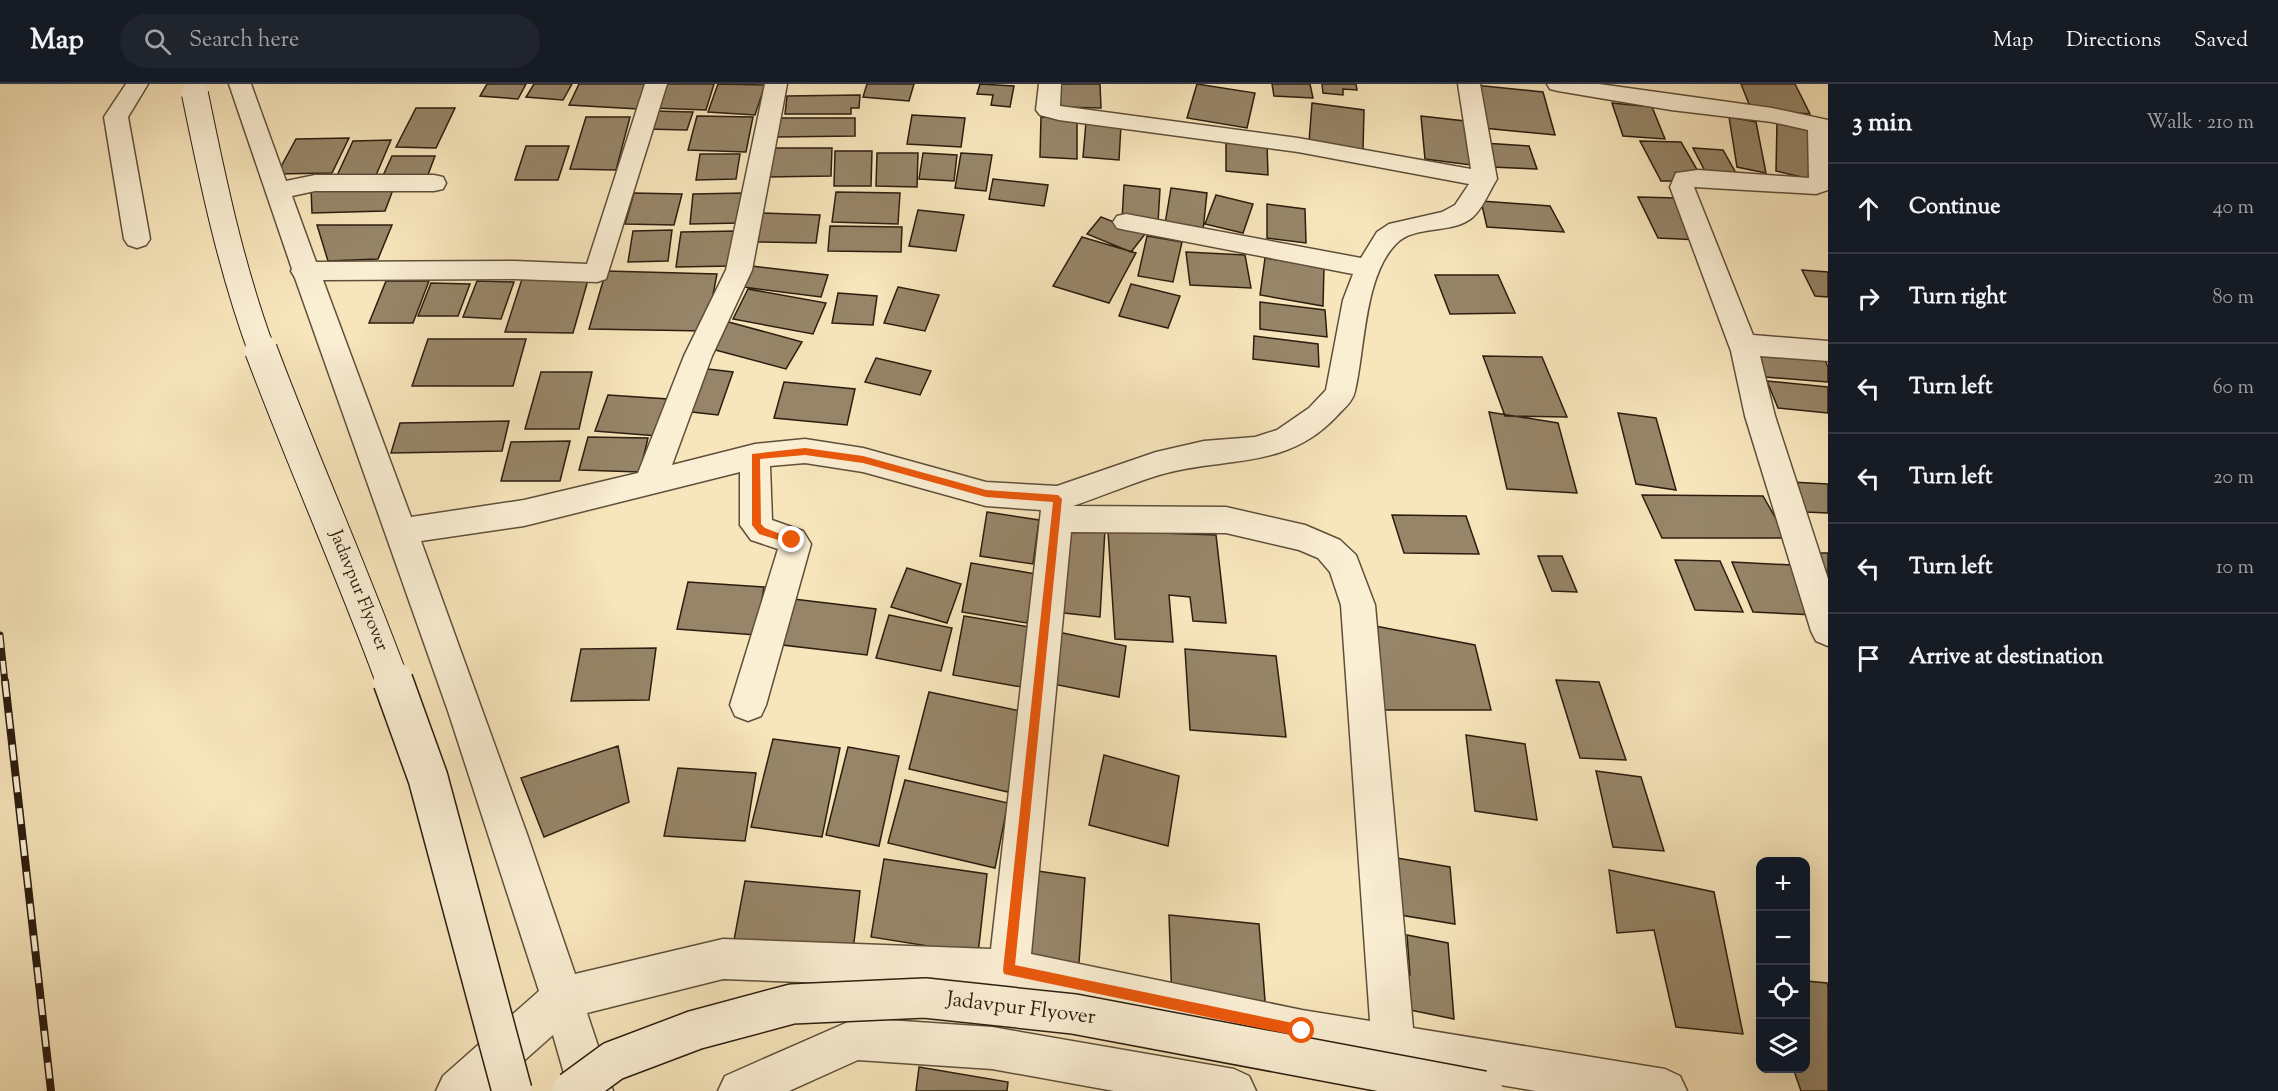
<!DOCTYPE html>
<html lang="en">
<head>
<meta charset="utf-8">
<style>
	:root { --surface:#171b24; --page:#20242c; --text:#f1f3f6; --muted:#9ea1a6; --line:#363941 }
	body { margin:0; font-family:"Sorts Mill Goudy",serif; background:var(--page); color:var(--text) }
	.controls { position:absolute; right:18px; bottom:18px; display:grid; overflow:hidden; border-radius:12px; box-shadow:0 6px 24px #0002 }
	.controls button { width:54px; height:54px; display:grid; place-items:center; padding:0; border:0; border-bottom:2px solid var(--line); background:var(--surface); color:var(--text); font:30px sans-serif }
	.stop { position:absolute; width:18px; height:18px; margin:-14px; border:4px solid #ea580c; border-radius:50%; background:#fff }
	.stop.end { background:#ea580c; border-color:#fff; box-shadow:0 2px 6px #0008 }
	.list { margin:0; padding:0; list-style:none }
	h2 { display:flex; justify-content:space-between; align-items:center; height:78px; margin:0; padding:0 24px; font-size:26px }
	h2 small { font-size:20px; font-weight:400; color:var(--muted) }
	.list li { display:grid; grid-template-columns:39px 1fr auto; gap:18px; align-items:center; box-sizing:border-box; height:90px; padding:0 24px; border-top:2px solid var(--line) }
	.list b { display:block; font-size:22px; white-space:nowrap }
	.list em { font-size:20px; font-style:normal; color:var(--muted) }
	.icon { flex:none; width:33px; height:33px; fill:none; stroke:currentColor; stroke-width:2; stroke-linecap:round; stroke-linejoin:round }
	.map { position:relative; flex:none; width:1828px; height:1007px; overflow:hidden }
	header { display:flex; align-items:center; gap:36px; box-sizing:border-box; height:84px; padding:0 30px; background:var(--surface); border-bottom:2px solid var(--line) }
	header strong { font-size:28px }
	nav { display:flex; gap:33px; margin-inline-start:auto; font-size:21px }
	.search { width:420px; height:54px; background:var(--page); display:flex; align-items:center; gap:15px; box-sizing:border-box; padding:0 21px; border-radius:33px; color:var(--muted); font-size:22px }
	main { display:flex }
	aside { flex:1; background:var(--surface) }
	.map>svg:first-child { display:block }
</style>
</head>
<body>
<header>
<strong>Map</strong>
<div class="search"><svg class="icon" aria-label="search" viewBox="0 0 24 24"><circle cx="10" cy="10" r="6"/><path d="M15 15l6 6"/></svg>Search here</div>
<nav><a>Map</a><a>Directions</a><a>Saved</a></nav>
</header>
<main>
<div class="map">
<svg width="1828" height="1007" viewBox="0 0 1828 1007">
	<rect width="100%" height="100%" fill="#f7e5bb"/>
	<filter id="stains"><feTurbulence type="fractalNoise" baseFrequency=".00333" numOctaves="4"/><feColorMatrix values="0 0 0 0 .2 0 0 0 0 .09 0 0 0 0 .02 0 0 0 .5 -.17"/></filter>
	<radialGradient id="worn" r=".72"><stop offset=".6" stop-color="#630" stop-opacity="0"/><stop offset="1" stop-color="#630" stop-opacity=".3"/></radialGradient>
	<path fill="#968568" stroke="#2c1d0f" stroke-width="1.5" d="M487 0H526L518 15 480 12Z
		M534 0H572L563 16 526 13Z
		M579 0H649L638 25 569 21Z
		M661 0H714L706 26 652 24Z
		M718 0 765 1 755 31 708 28Z
		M867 0H914L909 17 863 13Z
		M980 0 1014 2 1010 23 991 21 993 11 977 10Z
		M1059 0H1100L1101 24 1059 23Z
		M1197 0 1255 9 1247 44 1187 34Z
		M1272 0H1310L1313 14 1274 12Z
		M1322 0H1356L1357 6 1343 5V11L1323 9Z
		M1741 0H1795L1810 30 1751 25Z
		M1474 1 1543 8 1555 51 1483 44Z
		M860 11 859 24H851V30H785L787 12Z
		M1312 19 1364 26 1363 66 1309 58Z
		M1612 19 1652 23 1665 55 1623 52Z
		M416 24H455L436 64 396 63Z
		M651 27 693 28 687 46 645 45Z
		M912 31 965 34 961 63 907 60Z
		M697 32 753 33 746 68 688 66Z
		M1421 32 1465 37 1471 81 1425 75Z
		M586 33H630L616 86 570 85Z
		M1041 33 1077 34V75L1040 73Z
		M1729 33 1756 38 1766 89 1737 83Z
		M778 34H855V52L777 53Z
		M1777 37 1810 45V95L1776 87Z
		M1086 38 1121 41 1119 76 1083 73Z
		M349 54 332 89 277 90 296 55Z
		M391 56 374 96H335L353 57Z
		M1226 56 1267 60 1268 91 1226 87Z
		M1640 57 1681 58 1699 89H1675L1679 97H1661Z
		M1483 59 1529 62 1537 85 1491 83Z
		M526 62H569L558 96H515Z
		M768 64H832L831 92 766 93Z
		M1693 64 1723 66 1737 91 1706 89Z
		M835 67H872L871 102H834Z
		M877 69H918L917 103 876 102Z
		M923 69 957 71 954 97 919 95Z
		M961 69 992 71 986 107 955 104Z
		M700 70H740L736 95 696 96Z
		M392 72H435L426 96H381Z
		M993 95 1048 101 1044 122 989 115Z
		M1124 101 1160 105 1158 139 1122 135Z
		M394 103 385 127 312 129 311 104Z
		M1171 104 1207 109 1203 146 1165 140Z
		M836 108 900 109 898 140 832 138Z
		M634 109 682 110 674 141 625 140Z
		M744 109 741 139 690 140 693 110Z
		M1216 111 1253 120 1243 149 1205 140Z
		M1638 113 1677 114 1699 156 1658 154Z
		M1481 117 1550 122 1564 148 1487 143Z
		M1267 120 1305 125 1306 159 1267 154Z
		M918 126 964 131 956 167 909 162Z
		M762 129 820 131 816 159 758 158Z
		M1101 133 1145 150 1131 168 1087 150Z
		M317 141H392L378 175 328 177Z
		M830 142 902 143 901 168 828 167Z
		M672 146 668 177 628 178 633 147Z
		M736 147 732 182 676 183 681 148Z
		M1147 152 1182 158 1173 198 1138 192Z
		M1082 153 1136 169 1109 219 1053 202Z
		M1186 168 1245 171 1251 204 1190 201Z
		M1265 174 1324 183 1323 222 1260 211Z
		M752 182 828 191 821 213 743 203Z
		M1802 186 1828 188V213L1815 212Z
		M606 187 717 190 706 247 589 245Z
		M1435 191H1498L1515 229 1450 230Z
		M522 195 588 196 573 249 505 248Z
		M386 197H429L413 239H369Z
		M477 197 514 198 501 235 463 233Z
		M431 199 470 200 458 232H418Z
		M1131 200 1180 212 1168 244 1119 232Z
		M898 203 939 211 925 247 884 239Z
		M748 205 826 219 813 250 733 235Z
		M838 209 877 212 873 241 832 239Z
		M1260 218 1325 226 1327 253 1260 245Z
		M725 237 802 258 786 285 708 264Z
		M1254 252 1318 260 1319 283 1253 275Z
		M428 255H526L513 302H412Z
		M1753 266 1823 272 1828 283V298L1765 293Z
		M1483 272 1542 273 1567 333 1505 332Z
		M876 274 931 287 920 311 865 298Z
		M699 284 733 288 718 331 683 327Z
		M541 288H592L579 345H525Z
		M1767 297 1828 303V329L1778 324Z
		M784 298 855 305 847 341 774 334Z
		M608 311 668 315 658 352 595 347Z
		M1489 328 1558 339 1577 409 1507 405Z
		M1618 329 1656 334 1676 406 1636 400Z
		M509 337 502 367 391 369 400 339Z
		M588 353 648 354 640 388 579 386Z
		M570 357 560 397H501L511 358Z
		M1791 398 1828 400V429L1806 428Z
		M1642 411 1763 412 1787 454H1662Z
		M987 428 1039 436 1033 480 980 472Z
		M1392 431 1466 432 1479 470 1404 469Z
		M1062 439 1105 445 1100 533 1055 528Z
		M1108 447 1216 451 1226 539 1193 537 1190 513 1169 511 1173 558 1115 555Z
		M1817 469H1828V490Z
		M1538 472H1562L1577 508 1552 507Z
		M1675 476 1720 477 1743 528 1695 526Z
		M1732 478 1791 481 1814 531 1753 528Z
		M971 479 1036 490 1027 539 962 528Z
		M907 484 961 500 947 539 891 523Z
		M688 498 764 503 756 551 677 545Z
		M785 514 876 525 867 571 774 560Z
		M889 531 952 544 941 587 876 574Z
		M964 532 1036 544 1027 604 953 591Z
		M1375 542 1475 561 1491 626H1378Z
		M1058 548 1126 562 1119 613 1048 599Z
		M656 564 649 616 571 617 581 565Z
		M1185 565 1276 572 1286 653 1190 646Z
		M1556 596 1599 598 1626 676 1580 674Z
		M929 608 1025 628 1008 708 909 685Z
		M1466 651 1525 660 1537 736 1475 727Z
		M773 655 840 664 822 753 751 743Z
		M618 662 629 718 544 753 521 694Z
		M848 663 899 672 879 762 826 751Z
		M1104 671 1179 692 1168 762 1089 741Z
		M678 684 756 689 745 757 664 752Z
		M1596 687 1641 693 1664 767 1613 763Z
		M905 696 1008 719 995 784 888 759Z
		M1385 772 1450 783 1455 840 1388 829Z
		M884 775 987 790 978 870 871 853Z
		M1024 785 1085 794 1078 893 1013 883Z
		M1609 786 1714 808 1743 950 1676 943 1654 846 1617 849Z
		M745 797 860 807 853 867 734 856Z
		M1169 831 1259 840 1266 929 1172 920Z
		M1407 851 1448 859 1454 935 1395 923 1394 888 1410 891Z
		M1806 897 1827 899 1828 902V1007H1801L1793 984H1806Z
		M919 983 1008 998 1007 1007H916Z"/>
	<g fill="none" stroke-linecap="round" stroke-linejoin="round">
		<defs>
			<path id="street" d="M126 0H148L128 33 150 155 146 161 137 164 128 161 124 155 104 33Z
				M229 0H251L286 97 315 91H434L443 93 446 99 443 105 434 107H315L292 112 316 178 515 177 587 180 645 0H667L606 195 597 198 515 195 323 196 411 433 524 416 638 389 684 272 726 186 765 0H787L752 186 712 272 672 381 755 360 805 355 863 364 986 398 1057 402 1156 368 1204 357 1255 353 1277 346 1309 324 1326 306 1343 216 1353 190 1126 146 1117 144 1113 138 1117 132 1126 130 1361 174 1377 148 1389 140 1442 128 1455 121 1469 100 1298 68 1059 36 1040 31 1036 26 1039 0H1061L1060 22 1298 54 1471 85 1458 0H1480L1497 95C1490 106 1483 124 1473 133 1452 151 1415 140 1396 160 1364 192 1365 265 1355 307 1353 318 1343 325 1336 333 1285 387 1223 372 1159 391 1130 400 1102 412 1073 422L1226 423 1305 441 1340 456 1356 471 1375 521 1413 944 1665 985 1680 992 1687 1007H1536L1302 968 1009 906 723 895 587 929 613 1007H569L553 951 490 1007H436L443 992 539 907 448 627 295 194 291 187 292 185ZM805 379 863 388 986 422 1041 426 991 865 723 855 575 890 528 753 421 457 524 442 740 388V441L751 456 778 465 730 621 735 632 748 637 761 632 766 621 811 460 803 447 772 436 770 382ZM1071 448 1226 449 1299 466 1318 474 1330 488 1341 521 1370 937 1302 926 1031 870Z
				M1547 0H1599L1772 24 1828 36V106L1816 110 1694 103 1753 251 1828 257V277L1760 272 1775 332 1828 495V562L1816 557 1811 547 1745 332 1731 267 1670 103 1676 89 1698 86 1809 94 1808 46 1772 38 1671 26 1558 7 1550 5Z
				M857 934 992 943 1234 985 1249 992 1256 1007H1114L992 985 858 976 789 1007H718L725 992Z"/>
		</defs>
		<use href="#street" stroke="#5f4f3a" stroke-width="3"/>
		<use href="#street" fill="#faeed3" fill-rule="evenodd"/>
		<defs>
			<path id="rail-far1" d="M0 551 5 599"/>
			<path id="rail" d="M5 597 51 1007"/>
		</defs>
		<use href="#rail-far1" stroke="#2c1d0f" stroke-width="7"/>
		<use href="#rail" stroke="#2c1d0f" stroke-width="8"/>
		<use href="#rail-far1" stroke="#faeed3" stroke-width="4.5" stroke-dasharray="13" stroke-linecap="butt"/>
		<use href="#rail" stroke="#faeed3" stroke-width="5" stroke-dasharray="16" stroke-linecap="butt"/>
		<defs>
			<path id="secondary-bridge-far2" d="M195 10C213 98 231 184 262 268"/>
			<path id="secondary-bridge-far1" d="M261 266C303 378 352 487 393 599"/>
			<path id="secondary-bridge" d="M393 597 428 694 512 1007
				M572 1007 613 977 695 946 792 920 925 914 1074 930 1483 1007"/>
		</defs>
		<use href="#secondary-bridge-far2" stroke="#2c1d0f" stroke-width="28" stroke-linecap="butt"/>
		<use href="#secondary-bridge-far1" stroke="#2c1d0f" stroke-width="34" stroke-linecap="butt"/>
		<use href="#secondary-bridge" stroke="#2c1d0f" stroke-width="42" stroke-linecap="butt"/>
		<use href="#secondary-bridge-far2" stroke="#faeed3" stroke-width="26"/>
		<use href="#secondary-bridge-far1" stroke="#faeed3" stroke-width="32"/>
		<use href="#secondary-bridge" stroke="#faeed3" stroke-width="39"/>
	</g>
	<path fill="#ea580c" d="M805 364 863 372 986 406 1058 411 1062 415 1015 881 1302 941 1306 942V951L1302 953 1004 890 1003 886 1053 418 986 413 863 379 805 371 760 375 761 440 765 444 796 456 792 460 759 450 752 441V370Z"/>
	<g text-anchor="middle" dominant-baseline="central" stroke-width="4.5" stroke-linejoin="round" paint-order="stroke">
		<g font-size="18" fill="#2c1d0f" stroke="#faeed3">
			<text transform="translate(358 507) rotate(68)">Jadavpur Flyover</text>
		</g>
		<g font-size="21" fill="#2c1d0f" stroke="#faeed3">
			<text transform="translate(1021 925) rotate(7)">Jadavpur Flyover</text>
		</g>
	</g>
	<rect width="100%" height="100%" filter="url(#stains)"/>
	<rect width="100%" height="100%" fill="url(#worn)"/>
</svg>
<div class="controls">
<button>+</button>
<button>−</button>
<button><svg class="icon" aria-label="locate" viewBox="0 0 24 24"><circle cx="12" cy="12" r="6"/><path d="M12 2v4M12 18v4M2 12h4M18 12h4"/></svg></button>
<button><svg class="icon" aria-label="layers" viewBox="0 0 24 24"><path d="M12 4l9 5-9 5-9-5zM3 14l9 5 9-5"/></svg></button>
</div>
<div class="stop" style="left:1302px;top:947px"></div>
<div class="stop end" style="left:792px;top:456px"></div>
</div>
<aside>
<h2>3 min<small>Walk · 210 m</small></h2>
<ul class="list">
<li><svg class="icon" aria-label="ahead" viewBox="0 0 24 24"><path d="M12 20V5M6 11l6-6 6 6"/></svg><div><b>Continue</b></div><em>40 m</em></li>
<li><svg class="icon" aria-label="right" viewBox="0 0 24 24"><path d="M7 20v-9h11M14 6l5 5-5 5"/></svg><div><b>Turn right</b></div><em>80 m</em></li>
<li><svg class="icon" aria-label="left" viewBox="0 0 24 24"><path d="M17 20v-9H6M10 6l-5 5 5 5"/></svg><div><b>Turn left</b></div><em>60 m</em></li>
<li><svg class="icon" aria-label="left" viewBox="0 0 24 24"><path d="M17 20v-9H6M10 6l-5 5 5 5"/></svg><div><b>Turn left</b></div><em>20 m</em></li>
<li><svg class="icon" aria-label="left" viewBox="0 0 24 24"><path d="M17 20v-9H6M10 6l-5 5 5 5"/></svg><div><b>Turn left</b></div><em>10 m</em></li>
<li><svg class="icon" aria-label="arrive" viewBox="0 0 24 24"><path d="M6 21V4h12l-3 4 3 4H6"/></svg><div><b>Arrive at destination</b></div></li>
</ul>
</aside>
</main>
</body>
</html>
